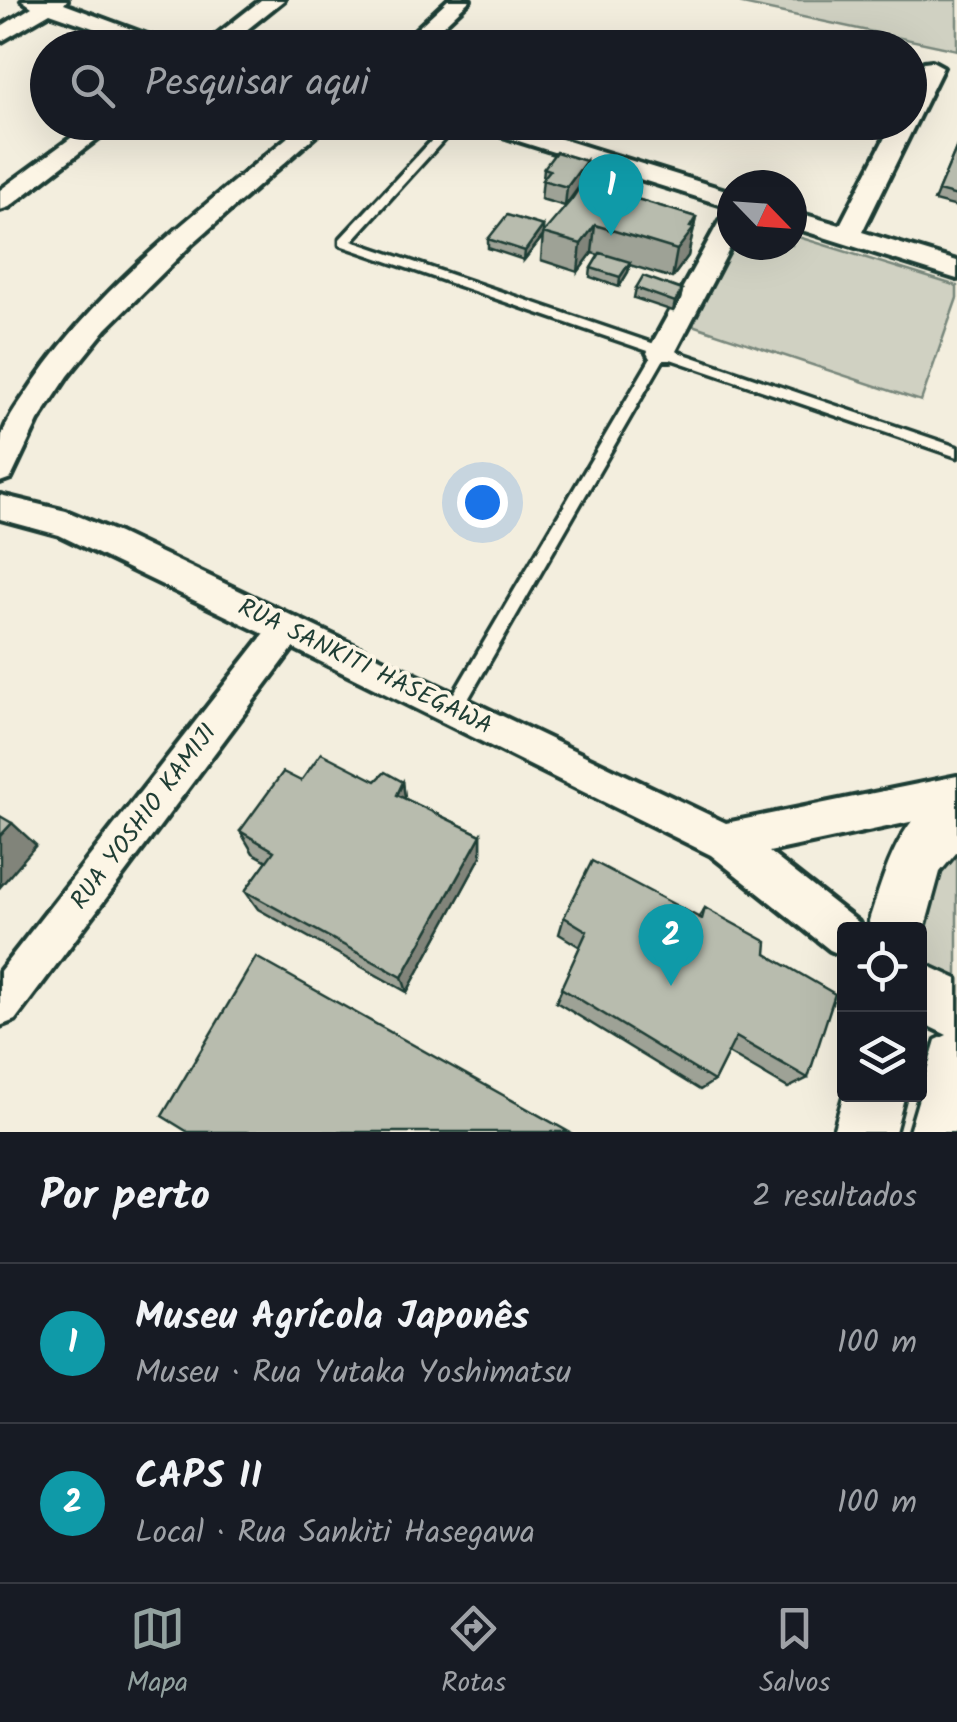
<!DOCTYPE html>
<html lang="pt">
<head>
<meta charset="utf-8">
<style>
	:root { --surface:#171b24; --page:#242831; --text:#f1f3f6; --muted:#9ea1a6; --line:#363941; --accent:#92a19f }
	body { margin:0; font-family:Kalam,sans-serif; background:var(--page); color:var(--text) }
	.controls { position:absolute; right:30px; bottom:30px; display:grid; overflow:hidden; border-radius:10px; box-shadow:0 10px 40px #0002 }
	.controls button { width:90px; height:90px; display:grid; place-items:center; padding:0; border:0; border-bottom:2px solid var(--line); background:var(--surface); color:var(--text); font:50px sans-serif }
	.compass { position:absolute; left:717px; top:170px; width:90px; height:90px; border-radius:50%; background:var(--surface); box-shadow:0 10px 40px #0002; rotate:115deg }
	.you { position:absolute; left:482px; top:502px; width:35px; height:35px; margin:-25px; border:8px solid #fff; border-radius:50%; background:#1a73e8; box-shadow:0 0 0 15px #1a73e833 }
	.badge { display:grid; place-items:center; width:65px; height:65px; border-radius:50%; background:var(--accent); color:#fff; font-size:32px; font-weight:700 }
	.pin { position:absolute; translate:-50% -82px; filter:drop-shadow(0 2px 5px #0008) }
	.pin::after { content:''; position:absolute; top:52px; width:35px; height:30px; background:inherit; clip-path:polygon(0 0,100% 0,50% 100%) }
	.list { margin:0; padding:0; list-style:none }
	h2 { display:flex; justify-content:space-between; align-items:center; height:130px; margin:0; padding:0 40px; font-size:42px }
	h2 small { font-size:32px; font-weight:400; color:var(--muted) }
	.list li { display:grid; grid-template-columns:65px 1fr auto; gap:30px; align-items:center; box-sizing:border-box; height:160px; padding:0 40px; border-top:2px solid var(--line) }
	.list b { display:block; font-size:38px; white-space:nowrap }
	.list p { margin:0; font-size:32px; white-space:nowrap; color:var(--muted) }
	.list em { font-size:32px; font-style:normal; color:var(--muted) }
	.icon { flex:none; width:55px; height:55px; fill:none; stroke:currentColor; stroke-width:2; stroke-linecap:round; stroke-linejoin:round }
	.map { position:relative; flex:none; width:957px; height:1132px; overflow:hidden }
	.search { position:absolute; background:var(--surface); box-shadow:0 10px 40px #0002; left:30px; right:30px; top:30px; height:110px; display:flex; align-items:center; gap:25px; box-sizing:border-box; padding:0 35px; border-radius:55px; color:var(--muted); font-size:38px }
	.sheet { height:450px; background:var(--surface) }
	nav { display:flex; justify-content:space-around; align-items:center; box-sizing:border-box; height:140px; border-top:2px solid var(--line); background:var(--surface); font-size:28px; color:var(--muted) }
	nav a { display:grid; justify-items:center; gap:5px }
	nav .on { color:var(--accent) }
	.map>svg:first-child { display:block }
</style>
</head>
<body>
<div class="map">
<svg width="957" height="1132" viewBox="0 0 957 1132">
	<rect width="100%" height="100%" fill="#f3eede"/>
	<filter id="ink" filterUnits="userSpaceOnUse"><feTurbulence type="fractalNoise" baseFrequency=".01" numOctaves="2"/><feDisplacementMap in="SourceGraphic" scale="20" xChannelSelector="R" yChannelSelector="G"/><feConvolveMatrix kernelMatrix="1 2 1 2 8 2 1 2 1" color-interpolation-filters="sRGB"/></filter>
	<g filter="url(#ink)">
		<path fill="#d0d1c2" stroke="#78877b" stroke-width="2.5" d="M739 0H957V50L742 4Z
			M792 235 957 286V298L921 401 692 325 734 245H792Z
			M957 838V991C924 972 920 968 920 929H914L922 897Z"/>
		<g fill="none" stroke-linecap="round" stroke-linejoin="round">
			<defs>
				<path id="lane" d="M449 122H460L352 241 957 447V457L665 357 459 715 453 718 447 715 445 710 447 705 654 353 340 245V239Z"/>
				<path id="street" d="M22 0H67L64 4 182 48H150L50 13 0 42V27L32 7Z
					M261 0H284L224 48H200Z
					M448 0H470L419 48H396Z
					M932 61 943 67 862 232 957 261V279L792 227V211L840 225 893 122H910V91L924 62Z
					M93 122H119L9 207 0 210V190Z
					M306 122H331L193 243 106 329 68 376 38 421 11 478 0 482C0 468 0 449 2 436 8 417 22 400 33 383 104 279 210 203 306 122Z
					M471 122H507L732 192V208L474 127Z
					M732 212V244L675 353 671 360H651L647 353 720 220Z
					M0 495 66 511 119 533 726 823 957 776V812L769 852 858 922 862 929H844V956L830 950 711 855 293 648 15 1020 0 1026V971L264 634 59 535 0 519Z"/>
				<path id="secondary" d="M957 787V852L940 872 920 945V929H870L869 921C886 869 901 809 957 787Z
					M920 962 957 979V1132H909L936 1040 947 1035 920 1022Z
					M844 1094H905L895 1132H833Z"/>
			</defs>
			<use href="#lane" stroke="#1f3d34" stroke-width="7"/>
			<use href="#street" stroke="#1f3d34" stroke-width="8"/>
			<use href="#secondary" stroke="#1f3d34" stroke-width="7"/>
			<use href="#lane" fill="#fcf5e5" fill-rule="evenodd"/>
			<use href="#street" fill="#fcf5e5" fill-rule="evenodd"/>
			<use href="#secondary" fill="#fcf5e5" fill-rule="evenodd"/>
		</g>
		<path fill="#9ea296" stroke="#1f3d34" stroke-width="2.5" d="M957 146V207L934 201Z
			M586 161 584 180 565 206 541 199 544 168Z
			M626 176 623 195 696 217 688 256 672 278 630 265 628 272 619 287 590 277 591 268 599 255 592 253 578 272 541 260 543 233Z
			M543 226V236L524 260 488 248V239Z
			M636 288 682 290 680 299 673 311 634 298Z
			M301 781 403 782 405 799 481 835V856L407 992 258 909 245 891 267 861 253 853 240 831Z
			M705 908 766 954 808 1078 788 1088 728 1053 714 1081 700 1090 556 1002 580 947 559 934 564 917H699Z"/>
		<path fill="#81847a" stroke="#1f3d34" stroke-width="2.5" d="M586 161 584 180 565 206 567 187Z
			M626 176 622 204 617 193Z
			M696 217 688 256 672 278 677 250Z
			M595 225 592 253 578 272 581 244Z
			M543 226V236L524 260 525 251Z
			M630 262 628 272 619 287 620 277Z
			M682 290 680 299 673 311 675 302Z
			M403 782 406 806 397 795Z
			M12 823 36 845 0 887V836Z
			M481 835V856L407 992 402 977Z"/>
		<path fill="#b8bcae" stroke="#1f3d34" stroke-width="2.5" d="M957 146V196L938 191Z
			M556 152 586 161 567 187 542 180 550 170 544 168Z
			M593 166 626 176 617 193 696 217 690 227 694 228 677 250 595 225 581 244 543 233 572 199Z
			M507 215 543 226 525 251 488 239Z
			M600 253 630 262 620 277 591 268Z
			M643 276 682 290 675 302 636 288Z
			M321 753 376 781 385 772 403 782 397 795 481 835 402 977 245 891 274 851 240 831 283 772 301 781Z
			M0 816 12 823 0 836Z
			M592 861 702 919 705 908 767 942 766 954 835 994 808 1078 736 1037 714 1081 561 988 587 931 564 917Z
			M256 957 569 1132H188L162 1116Z"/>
	</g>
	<g text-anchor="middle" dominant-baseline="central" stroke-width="8" stroke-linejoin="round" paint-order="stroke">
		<g font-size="25" fill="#1f3d34" stroke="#fcf5e5">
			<text transform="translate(365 667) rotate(26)">RUA SANKITI HASEGAWA</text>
			<text transform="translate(144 817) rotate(-53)">RUA YOSHIO KAMIJI</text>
		</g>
	</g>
</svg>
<div class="controls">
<button><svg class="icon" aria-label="locate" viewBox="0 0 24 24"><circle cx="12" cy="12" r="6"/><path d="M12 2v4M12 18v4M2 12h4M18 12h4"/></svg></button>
<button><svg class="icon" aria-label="layers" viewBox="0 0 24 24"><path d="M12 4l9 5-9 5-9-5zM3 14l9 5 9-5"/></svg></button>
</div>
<svg class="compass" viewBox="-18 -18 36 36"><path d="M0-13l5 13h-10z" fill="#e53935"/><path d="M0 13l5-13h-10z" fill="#9ea1a6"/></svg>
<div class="you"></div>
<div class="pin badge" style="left:611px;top:236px;background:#0f9aa8">1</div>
<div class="pin badge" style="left:671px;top:986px;background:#0f9aa8">2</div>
<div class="search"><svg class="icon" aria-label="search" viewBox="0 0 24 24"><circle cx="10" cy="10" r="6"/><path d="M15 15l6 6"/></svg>Pesquisar aqui</div>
</div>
<section class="sheet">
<h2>Por perto<small>2 resultados</small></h2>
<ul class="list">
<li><span class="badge" style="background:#0f9aa8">1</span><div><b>Museu Agrícola Japonês</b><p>Museu · Rua Yutaka Yoshimatsu</p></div><em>100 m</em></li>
<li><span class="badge" style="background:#0f9aa8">2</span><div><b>CAPS II</b><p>Local · Rua Sankiti Hasegawa</p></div><em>100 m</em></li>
</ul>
</section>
<nav>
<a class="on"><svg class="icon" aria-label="map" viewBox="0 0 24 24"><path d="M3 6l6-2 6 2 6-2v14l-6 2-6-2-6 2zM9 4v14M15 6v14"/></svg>Mapa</a>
<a><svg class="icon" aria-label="directions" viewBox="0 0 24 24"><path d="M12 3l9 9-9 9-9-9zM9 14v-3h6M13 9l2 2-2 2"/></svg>Rotas</a>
<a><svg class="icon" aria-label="saved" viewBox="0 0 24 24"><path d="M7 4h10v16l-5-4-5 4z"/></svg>Salvos</a>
</nav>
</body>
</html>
